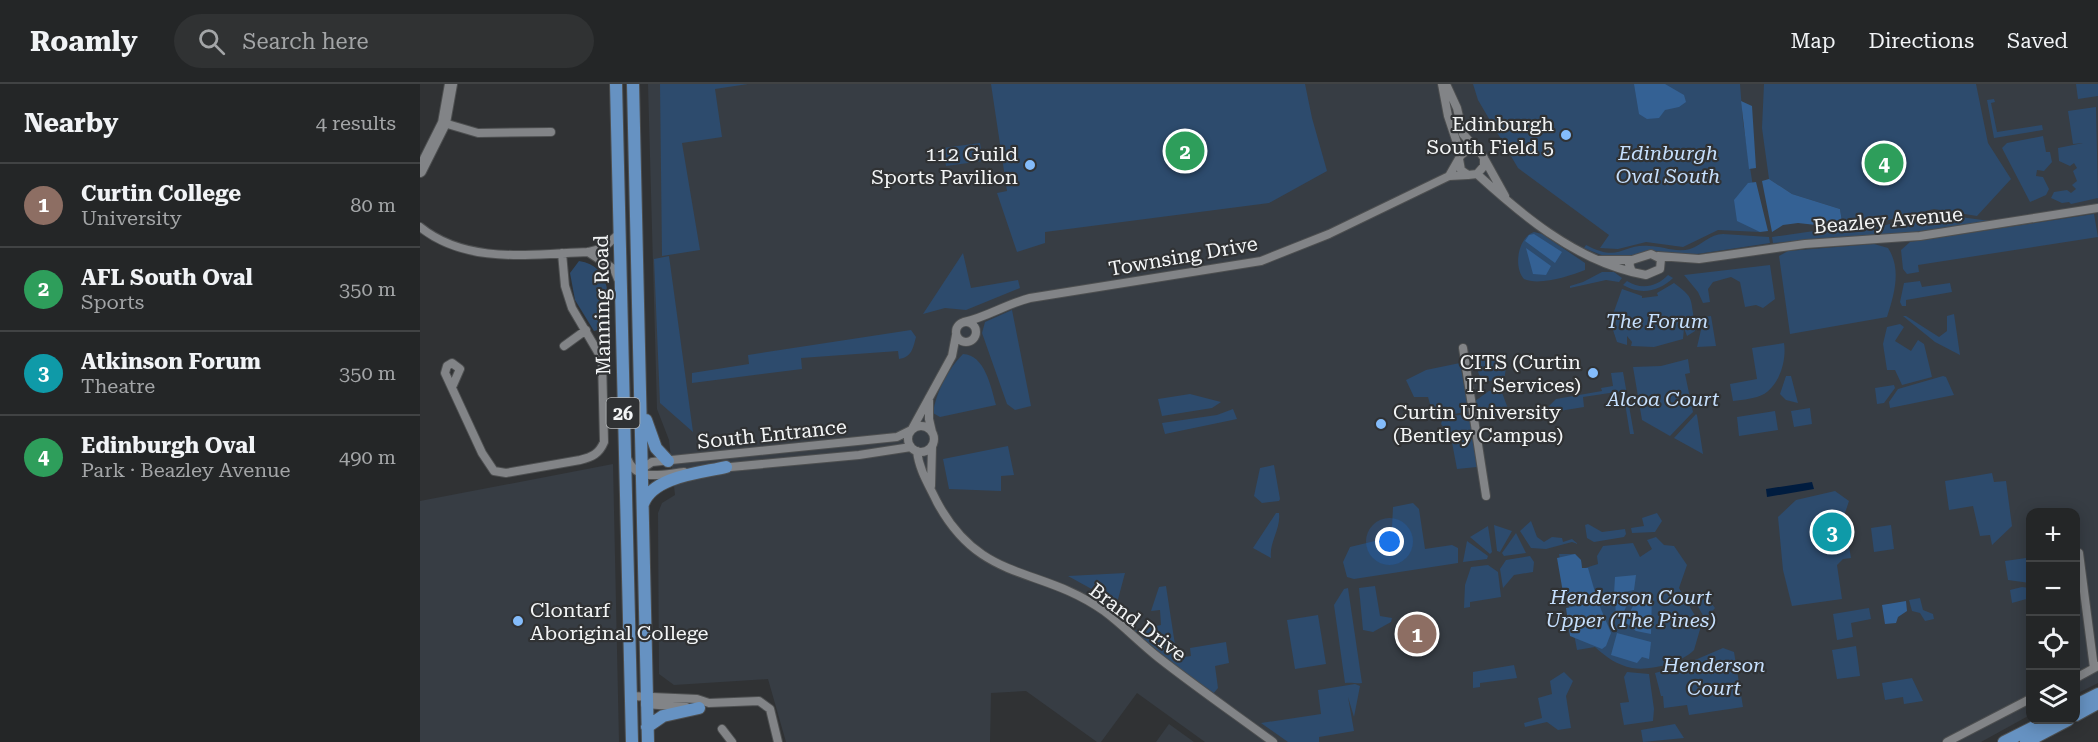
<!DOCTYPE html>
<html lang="en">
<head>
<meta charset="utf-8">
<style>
	:root { --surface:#242627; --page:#303233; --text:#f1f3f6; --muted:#a3a5a7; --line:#414344; --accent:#84bcfb }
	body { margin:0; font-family:"Roboto Serif",serif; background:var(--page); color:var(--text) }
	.controls { position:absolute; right:18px; bottom:18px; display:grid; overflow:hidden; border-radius:12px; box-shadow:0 3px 15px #0003 }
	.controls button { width:54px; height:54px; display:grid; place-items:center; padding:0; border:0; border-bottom:2px solid var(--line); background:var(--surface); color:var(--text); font:30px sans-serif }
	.you { position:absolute; left:970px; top:458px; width:21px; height:21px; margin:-15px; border:4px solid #fff; border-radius:50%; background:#1a73e8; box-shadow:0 0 0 9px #1a73e833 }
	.badge { display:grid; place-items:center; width:39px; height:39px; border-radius:50%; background:var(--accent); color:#fff; font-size:20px; font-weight:700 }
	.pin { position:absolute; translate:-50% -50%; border:3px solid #fff; box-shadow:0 2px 6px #0006 }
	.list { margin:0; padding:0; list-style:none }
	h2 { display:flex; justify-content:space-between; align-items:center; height:78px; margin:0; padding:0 24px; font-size:26px }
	h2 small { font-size:20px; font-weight:400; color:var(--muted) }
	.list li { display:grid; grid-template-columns:39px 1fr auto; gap:18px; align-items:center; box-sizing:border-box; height:84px; padding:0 24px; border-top:2px solid var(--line) }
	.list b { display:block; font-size:22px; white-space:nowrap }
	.list p { margin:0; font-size:20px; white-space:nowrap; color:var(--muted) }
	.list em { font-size:20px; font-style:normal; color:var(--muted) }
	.icon { flex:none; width:33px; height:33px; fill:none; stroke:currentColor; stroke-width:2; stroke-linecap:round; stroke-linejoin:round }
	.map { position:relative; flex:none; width:1678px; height:658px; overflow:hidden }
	header { display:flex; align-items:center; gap:36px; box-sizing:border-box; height:84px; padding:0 30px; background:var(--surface); border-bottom:2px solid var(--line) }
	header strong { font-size:28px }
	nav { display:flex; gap:33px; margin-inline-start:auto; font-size:21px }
	.search { width:420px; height:54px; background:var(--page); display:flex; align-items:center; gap:15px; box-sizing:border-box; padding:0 21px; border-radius:33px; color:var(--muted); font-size:22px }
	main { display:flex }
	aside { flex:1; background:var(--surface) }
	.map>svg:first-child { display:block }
</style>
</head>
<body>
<header>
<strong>Roamly</strong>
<div class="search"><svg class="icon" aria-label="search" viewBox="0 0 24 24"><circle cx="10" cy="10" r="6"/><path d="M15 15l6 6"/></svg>Search here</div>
<nav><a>Map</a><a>Directions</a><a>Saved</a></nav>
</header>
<main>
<aside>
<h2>Nearby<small>4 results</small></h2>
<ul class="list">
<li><span class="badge" style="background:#8d6e63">1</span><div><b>Curtin College</b><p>University</p></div><em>80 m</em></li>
<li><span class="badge" style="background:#2e9e5b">2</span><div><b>AFL South Oval</b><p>Sports</p></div><em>350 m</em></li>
<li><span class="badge" style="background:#0f9aa8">3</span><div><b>Atkinson Forum</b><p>Theatre</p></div><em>350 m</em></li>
<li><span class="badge" style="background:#2e9e5b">4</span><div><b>Edinburgh Oval</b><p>Park · Beazley Avenue</p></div><em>490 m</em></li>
</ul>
</aside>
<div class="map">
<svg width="1678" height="658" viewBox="0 0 1678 658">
	<rect width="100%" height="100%" fill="#303234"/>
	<path fill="#373d44" d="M228 0H1678V599L1656 610V428H1610V631L1561 658H785L717 609 681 658H677L606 607 571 609 570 658H366L348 595 254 601 239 590 238 429 242 419 255 411 249 356 237 325Z
		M193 380 199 658H0V417Z
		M749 640 774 658H736Z"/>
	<path fill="#2d4b6d" d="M240 0H328L295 5 302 53 262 59 280 166 242 172Z
		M571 0H885L892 34 907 87 849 119 625 148V159L597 168 577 109 587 107Z
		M1053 0H1320L1323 38 1340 148 1298 146 1263 163 1226 158 1198 165 1180 164 1189 151 1098 84 1058 16Z
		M1344 0H1556L1568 59 1591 95 1557 132 1514 125 1444 142 1423 144 1420 125 1372 110 1349 95 1342 44Z
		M1656 0H1678V12L1658 15Z
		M1574 15 1575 18 1571 19 1577 48 1622 41 1623 46 1574 54 1567 16Z
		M1676 23 1678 114 1651 120 1649 118 1642 119 1631 114 1634 108 1647 106 1651 109 1656 105 1652 101 1657 97 1653 87 1657 84 1654 79 1650 82 1639 77 1638 64 1663 59 1653 60 1648 27Z
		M1623 52 1626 68H1630L1632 78 1624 87 1617 86 1616 92 1623 93 1629 105 1626 111 1610 118 1582 64 1587 59Z
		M560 59 563 77 526 82 523 64Z
		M1510 129 1570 137 1495 148 1353 159 1352 153 1394 147 1440 148Z
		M1674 130 1678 153 1498 181 1499 188 1487 190 1483 185 1481 166 1490 158Z
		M1114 148 1122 150 1165 179V186C1150 192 1119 202 1104 195 1093 183 1098 153 1114 148Z
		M1303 150 1349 153 1350 159 1277 170 1224 168 1207 173 1184 172 1164 164 1166 161C1200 179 1201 160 1229 162 1242 162 1256 169 1270 165 1282 161 1290 150 1303 150Z
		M1454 160 1468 164C1482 185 1474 211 1467 233L1370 250 1359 172 1368 167Z
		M543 169 551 204 598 196 600 204 546 226 525 224 503 230Z
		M249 172 273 348 240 319 234 175Z
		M159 177C193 182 188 216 189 243L174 247 155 216 150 189Z
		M1350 181 1355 215 1343 224 1336 221 1325 223 1320 198 1311 193 1293 198 1288 205 1290 218 1283 219 1278 208 1264 191Z
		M1182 188H1194L1202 194 1199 198 1186 196 1150 204V202L1163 198Z
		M1248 191 1253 194C1239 208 1220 211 1203 201L1207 197C1221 206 1237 203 1248 191Z
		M1500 197 1502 203 1530 199 1532 208 1486 216V222H1482L1480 218 1484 199Z
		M1254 199C1273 214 1270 211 1274 235H1277L1275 247 1267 252 1264 244 1263 255 1234 263 1211 262 1212 258 1207 252V261L1197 258 1193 246 1196 245 1195 236H1192V233L1202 205 1222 212V214L1238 212 1237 209Z
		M592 226 611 322 595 326 587 320 562 249 565 238Z
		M1534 230 1540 271 1515 258 1483 232H1486L1519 253 1527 247V232Z
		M1291 232 1296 262 1277 263 1284 233Z
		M1480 240 1484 243 1475 257 1491 267 1498 256 1504 260 1512 293 1482 301 1475 286H1467L1463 260 1467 243Z
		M491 246 496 253C493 264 492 273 479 275L478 267 381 274 382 285 272 299V289L329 280 328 271Z
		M1364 259C1367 278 1358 307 1337 313 1330 315 1321 316 1313 317L1310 300 1337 295 1332 264Z
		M543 270C565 271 571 303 576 321L520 333 513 329C516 308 528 285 543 270Z
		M1088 270 1084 297H1067L1059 291 1055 276Z
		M1268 275 1270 289 1265 290 1273 328 1250 352 1222 336 1213 283 1241 282Z
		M1040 279 1049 327 1025 332 1010 320 1008 313H994L986 296 1006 286Z
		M1203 288 1214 350H1210L1203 307 1163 313 1164 323 1127 329 1126 325 1136 315 1182 307 1181 304 1193 302 1191 289Z
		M1366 292H1371L1378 319 1366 316 1360 310Z
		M1523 292 1526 293 1534 311 1470 324 1469 318 1478 305Z
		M1474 301 1475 304 1464 319 1457 320 1455 304Z
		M1081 306 1090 330 1057 335 1055 317 1069 307Z
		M770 310 801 318 792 324 742 332 738 315Z
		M1390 324 1392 340 1374 343 1371 327Z
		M813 325 817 335 745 350 742 339 797 331Z
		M1355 327 1358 346 1319 352 1317 333Z
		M1049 330 1052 337 1057 383 1037 385 1031 353 1021 340 1023 333Z
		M1276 330 1277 331 1283 370 1254 354Z
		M588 362 594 391 581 392V407L529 405 523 375Z
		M854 381 860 415 859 417 842 419 834 412 840 384Z
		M1572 389 1574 398 1586 397 1592 442 1572 461 1570 451 1560 452 1553 422 1529 426 1525 397Z
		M1415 407 1429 417 1424 432 1431 474 1423 475 1417 481 1422 515 1372 522 1363 486 1358 433 1376 416Z
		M993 419 999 425 1005 465 1032 461 1038 464V479L934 495 927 493 923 478 930 463 959 456 972 443 973 423Z
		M856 429H859C861 445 849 458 851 474L833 464Z
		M1237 429 1242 437 1235 448 1212 449 1211 444 1224 442 1222 434Z
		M1111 437 1117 453 1124 458 1132 453 1142 454 1143 458 1152 455 1158 460 1152 458 1126 465 1111 464 1100 447Z
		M1168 440 1182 448 1205 445 1206 450 1204 453 1174 458 1167 454 1165 441Z
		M1074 441 1092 447 1080 468 1077 467Z
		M1471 441 1474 465 1454 468 1451 444Z
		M1068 442 1072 468 1070 470 1050 453Z
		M1096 449 1106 469 1084 472 1082 469Z
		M1236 453 1244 461 1254 462 1267 481 1259 504 1281 542 1274 566C1262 579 1230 587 1212 584 1197 581 1186 573 1175 563L1157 566 1139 470H1155L1161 476 1162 485 1178 480 1177 472 1183 462 1213 459 1220 473 1232 465 1227 456Z
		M1047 457 1068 472 1067 475 1043 478Z
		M1110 472 1114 478 1113 488 1094 491 1083 504 1080 485 1086 476Z
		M1606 474 1610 499 1588 496 1585 477Z
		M1068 481 1078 488 1081 513 1050 518V523L1044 524 1045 501 1051 483Z
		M705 489 697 519 648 492Z
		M746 502 757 574 771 572 770 564 806 558 809 579 795 582 798 604 793 610 752 581 713 547 741 541 740 526 731 527 739 503Z
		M955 502 960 532 972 534 971 538 953 548 943 546 939 504Z
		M1602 503 1609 504 1610 514 1592 519 1590 506Z
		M928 504 942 599C937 600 932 598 925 599L914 521 924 505Z
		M1281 506 1295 524 1285 535 1276 519 1284 515Z
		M1500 514 1503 526 1513 530 1514 535 1505 537 1500 529 1492 527 1489 516Z
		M1449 524 1451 535 1431 539 1433 553 1417 556 1413 530Z
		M898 531 906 580 875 585 867 536Z
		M1436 562 1440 592 1417 595 1412 566Z
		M1303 564 1314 568 1323 623 1269 631 1267 621 1244 624 1243 612H1241L1235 589 1261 582Z
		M1094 581 1097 594 1060 599V603L1053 604V588Z
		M1144 588 1153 597 1146 612 1151 644 1138 646 1127 638 1105 643 1104 639 1122 634 1118 614 1132 610 1130 597Z
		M1207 588 1229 590 1234 625 1233 637 1204 641 1200 619 1209 618 1204 593Z
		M1492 594 1503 617 1484 620 1483 613 1465 616 1462 599Z
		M935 600 940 602 934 633 928 613 934 647 899 653V658H868L841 639 901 630 898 606Z
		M1255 640 1264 654 1223 658 1221 646Z"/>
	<path fill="#346194" d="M1214 0H1245L1264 11 1266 18 1259 23 1245 26 1239 34 1227 35 1219 30Z
		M1321 17 1332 22 1336 84 1329 85Z
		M1349 95 1372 110 1420 125 1423 144 1378 139 1363 141 1352 148 1342 97Z
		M1336 98 1348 147 1340 148 1317 137 1314 116 1328 99Z
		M1114 150 1142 168 1135 179 1105 157 1109 151Z
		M1106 164 1131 182 1126 191 1113 190Z
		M1155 470 1161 476 1162 484H1168L1177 515 1145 520 1137 474Z
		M1216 491 1214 506 1194 510 1195 493Z
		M1232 509 1231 550 1216 547 1205 538 1219 510Z
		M1211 512 1201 534H1196L1195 514Z
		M1486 517 1487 527 1478 533 1476 539 1465 540 1462 521Z
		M1178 518 1191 549 1186 562 1182 565 1150 552 1146 524Z
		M1197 549 1231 558 1229 575 1222 573 1217 579 1191 571Z"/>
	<path fill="#001c3f" d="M1392 398 1394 405 1347 413 1346 405Z"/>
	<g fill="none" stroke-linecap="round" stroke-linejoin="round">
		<defs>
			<path id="street" d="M1022 0 1028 32 1041 71
				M1026 0 1037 24 1043 50 1057 66
				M24 39 58 49 131 48
				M1065 76 1085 112
				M1057 90C1102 131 1152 173 1212 188
				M1029 92 1041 71 1048 66 1060 68 1064 74V82L1057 90 1048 91 1041 86 1039 75
				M0 143C47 181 112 170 168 168L183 164 200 149
				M168 168 194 185 198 195
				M1231 170 1241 175 1240 185 1226 191 1212 188 1209 180 1212 176Z
				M1238 172 1279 175 1385 160 1500 152 1678 124
				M1179 176H1212
				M536 248a10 10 0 1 1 20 0a10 10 0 1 1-20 0Z
				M544 238C567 233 586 220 610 214L841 177 909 150 1029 92 1048 91
				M144 262 166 246
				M1043 264 1066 412
				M33 301 40 285 32 279 27 282 25 289 62 369 74 387 86 389 160 376C172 373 179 370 184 358L182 275 152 224 145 202 142 169
				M509 314V335L512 348
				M488 355a13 13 0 1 1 26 0a13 13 0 1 1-26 0Z
				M492 345 532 272 536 251
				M497 367C499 386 509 401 517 418 561 500 619 481 684 527 703 541 720 559 739 574 776 603 815 630 853 658
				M207 374C216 399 243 390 264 388
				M300 384 439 371 491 363
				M220 386 232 378 477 353 491 346
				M511 402 512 363
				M1659 469 1674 584
				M1656 594 1678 582
				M210 612 277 615 289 619 339 617 350 625 358 658
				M225 620 266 623
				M302 645 312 658
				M1527 658 1610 615"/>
			<path id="secondary" d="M0 87 24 39 31 0"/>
			<path id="primary" d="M196 0 212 658
				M213 0 228 658
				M226 336 236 364 248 377
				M223 420C233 392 281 389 306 383
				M1656 621 1678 610
				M1656 631 1678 619
				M227 643 243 632 279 624
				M1584 658 1628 636
				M1606 658 1648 636"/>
		</defs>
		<use href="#street" stroke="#4d4f50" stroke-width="10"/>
		<use href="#secondary" stroke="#4d4f50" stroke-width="14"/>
		<use href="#primary" stroke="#4d4f50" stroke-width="14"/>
		<use href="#street" stroke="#828487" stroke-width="8"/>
		<use href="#secondary" stroke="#828487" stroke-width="12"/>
		<use href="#primary" stroke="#6692c2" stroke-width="12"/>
	</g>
	<g fill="#84bcfb" stroke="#303234" stroke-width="2">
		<circle cx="1146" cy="51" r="6"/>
		<circle cx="610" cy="81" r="6"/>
		<circle cx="1173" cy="289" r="6"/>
		<circle cx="961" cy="340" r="6"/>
		<circle cx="98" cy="537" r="6"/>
	</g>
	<g text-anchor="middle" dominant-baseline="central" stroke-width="4.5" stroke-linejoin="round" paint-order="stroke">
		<rect fill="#303234" stroke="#b8babc" stroke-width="1.5" x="186.5" y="314" width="33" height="30" rx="4.5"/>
		<g font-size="18" font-weight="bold" fill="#f3f5f6">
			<text x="203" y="329">26</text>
		</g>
		<g font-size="20" fill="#f3f5f6" stroke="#303234" text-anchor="end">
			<text x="1134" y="40">Edinburgh<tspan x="1134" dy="23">South Field 5</tspan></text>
			<text x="598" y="70">112 Guild<tspan x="598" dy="23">Sports Pavilion</tspan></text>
			<text x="1161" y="278">CITS (Curtin<tspan x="1161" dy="23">IT Services)</tspan></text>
			<text x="973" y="328" text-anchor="start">Curtin University<tspan x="973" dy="23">(Bentley Campus)</tspan></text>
			<text x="110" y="526" text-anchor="start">Clontarf<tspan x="110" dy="23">Aboriginal College</tspan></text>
		</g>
		<g font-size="20" font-style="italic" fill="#c5dffd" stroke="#303234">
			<text x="1248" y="69">Edinburgh<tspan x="1248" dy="23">Oval South</tspan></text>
			<text x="1237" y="237">The Forum</text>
			<text x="1243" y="315">Alcoa Court</text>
			<text x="1211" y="513">Henderson Court<tspan x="1211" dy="23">Upper (The Pines)</tspan></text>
			<text x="1294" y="581">Henderson<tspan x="1294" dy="23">Court</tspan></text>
		</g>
		<g font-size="20" fill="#f3f5f6" stroke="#303234">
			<text transform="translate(1468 136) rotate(-5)">Beazley Avenue</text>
			<text transform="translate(763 172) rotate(-10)">Townsing Drive</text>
			<text transform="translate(182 221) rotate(-91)">Manning Road</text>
			<text transform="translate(352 350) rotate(-6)">South Entrance</text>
			<text transform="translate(718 538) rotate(37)">Brand Drive</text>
		</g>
	</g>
</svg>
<div class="controls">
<button>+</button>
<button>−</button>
<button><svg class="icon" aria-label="locate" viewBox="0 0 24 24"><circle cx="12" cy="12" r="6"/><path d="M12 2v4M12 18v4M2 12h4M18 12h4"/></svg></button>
<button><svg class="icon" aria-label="layers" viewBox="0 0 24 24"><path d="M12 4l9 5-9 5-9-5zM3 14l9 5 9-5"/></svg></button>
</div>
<div class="you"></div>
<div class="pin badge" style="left:997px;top:550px;background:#8d6e63">1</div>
<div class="pin badge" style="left:765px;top:67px;background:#2e9e5b">2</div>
<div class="pin badge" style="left:1412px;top:448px;background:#0f9aa8">3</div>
<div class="pin badge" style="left:1464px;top:79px;background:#2e9e5b">4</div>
</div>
</main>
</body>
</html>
